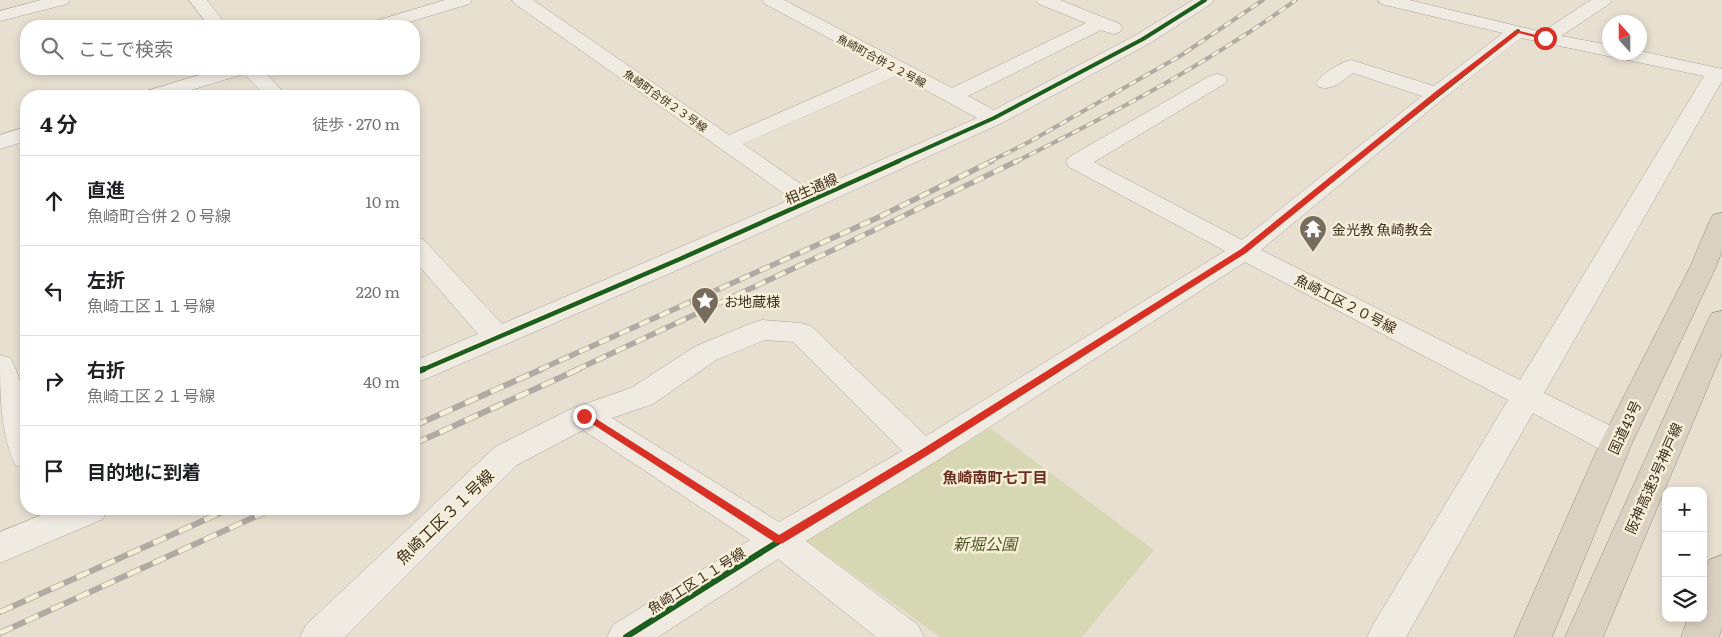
<!DOCTYPE html>
<html lang="ja">
<head>
<meta charset="utf-8">
<style>
	:root { --surface:#fff; --page:#f6f6f6; --text:#202124; --muted:#757577; --line:#e0e0e0 }
	body { margin:0; font-family:Literata,"Noto Sans JP",serif; background:var(--page); color:var(--text) }
	.controls { position:absolute; right:15px; bottom:15px; display:grid; overflow:hidden; border-radius:10px; box-shadow:0 2px 8px #0003 }
	.controls button { width:45px; height:45px; display:grid; place-items:center; padding:0; border:0; border-bottom:1px solid var(--line); background:var(--surface); color:var(--text); font:25px sans-serif }
	.compass { position:absolute; left:1602px; top:15px; width:45px; height:45px; border-radius:50%; background:var(--surface); box-shadow:0 2px 8px #0003; rotate:339deg }
	.stop { position:absolute; width:15px; height:15px; margin:-11px; border:4px solid #d93025; border-radius:50%; background:#fff }
	.stop.end { background:#d93025; border-color:#fff; box-shadow:0 1px 5px #0008 }
	.list { margin:0; padding:0; list-style:none }
	h2 { display:flex; justify-content:space-between; align-items:center; height:65px; margin:0; padding:0 20px; font-size:21px }
	h2 small { font-size:16px; font-weight:400; color:var(--muted) }
	.list li { display:grid; grid-template-columns:32px 1fr auto; gap:15px; align-items:center; box-sizing:border-box; height:90px; padding:0 20px; border-top:1px solid var(--line) }
	.list b { display:block; font-size:19px; white-space:nowrap }
	.list p { margin:0; font-size:16px; white-space:nowrap; color:var(--muted) }
	.list em { font-size:16px; font-style:normal; color:var(--muted) }
	.icon { flex:none; width:28px; height:28px; fill:none; stroke:currentColor; stroke-width:2; stroke-linecap:round; stroke-linejoin:round }
	.map { position:relative; flex:none; width:1722px; height:637px; overflow:hidden }
	.search { position:absolute; background:var(--surface); box-shadow:0 2px 8px #0003; left:20px; top:20px; width:400px; height:55px; display:flex; align-items:center; gap:12px; box-sizing:border-box; padding:0 18px; border-radius:20px; color:var(--muted); font-size:19px }
	.panel { position:absolute; background:var(--surface); box-shadow:0 2px 8px #0003; left:20px; top:90px; width:400px; height:425px; border-radius:20px }
	.map>svg:first-child { display:block }
</style>
</head>
<body>
<div class="map">
<svg width="1722" height="637" viewBox="0 0 1722 637">
	<rect width="100%" height="100%" fill="#e7e0d1"/>
	<path fill="#d6d7b3" d="M990 428 1154 550 1082 637H940L807 541Z"/>
	<g fill="none" stroke-linecap="round" stroke-linejoin="round">
		<defs>
			<path id="street" d="M41 0H70L67 4 0 21V11Z
				M189 0H207L227 26H209Z
				M445 0H472L469 4 396 26H369L372 22Z
				M512 0H533L729 135 883 67 765 4 762 0H784L952 88 1086 23 1039 4 1036 0H1060L1120 24 1122 28 1120 32 1113 34 1101 30 968 96 994 110 1136 35 1193 0H1214L1211 4 1150 43 1002 123 689 265 414 384V361L478 334 414 260V237L423 239 502 324 792 199 515 4ZM898 75 977 118 811 191 743 144Z
				M1378 0H1409L1542 32 1591 0H1612L1609 4 1561 36 1610 45V52H1640V51L1722 69V81L1544 393 1627 434 1632 443 1627 452 1616 455 1605 452 1533 413 1406 637H1367L1373 625 1508 400 1245 262 935 462 806 541 918 625 924 637H876L778 559 658 637H607L613 625 750 540 583 430 517 465 345 637H300L306 625 495 447 573 408 631 388 696 346 752 323 762 320 801 323 811 326 926 436 1225 251 1069 167 1066 162 1069 157 1210 76 1217 74 1224 76 1227 80 1224 84 1094 162 1242 240 1422 96 1353 73C1342 81 1333 91 1319 87L1316 83C1323 73 1339 63 1351 60L1434 86 1503 33 1381 4ZM1521 38 1704 76 1520 380 1261 250 1444 98ZM765 340 793 342 902 451 779 522 612 418 653 404 716 360Z
				M219 69H262L287 96H266L244 74 171 96H140L143 92Z
				M26 127V141L0 149V135Z
				M0 355 10 358C29 390 28 432 26 469L15 465C0 431 0 392 0 355Z
				M56 509H108L103 519 0 563V532Z"/>
			<path id="highway" d="M1722 213V251L1716 267 1632 443 1552 637H1514L1600 443 1690 267 1710 220 1713 215Z
				M1722 311V353L1603 637H1565L1708 320 1712 313Z
				M1722 555V627L1719 637H1681L1688 618H1703V574L1709 560Z"/>
		</defs>
		<use href="#street" stroke="#ada599" stroke-width="1"/>
		<use href="#highway" stroke="#928b80" stroke-width="1"/>
		<use href="#street" fill="#efebe3" fill-rule="evenodd"/>
		<use href="#highway" fill="#dad1c2" fill-rule="evenodd"/>
		<defs>
			<path id="rail-far2" d="M989 162 1029 142 1180 56 1263 0
				M1015 162C1112 114 1207 64 1296 0"/>
			<path id="rail-far1" d="M539 370 877 218 992 161
				M576 370 833 250 1017 161"/>
			<path id="rail" d="M414 426 542 369
				M414 444 579 369
				M0 612 229 509
				M0 633 272 509"/>
		</defs>
		<use href="#rail-far2" stroke="#afaaa2" stroke-width="4"/>
		<use href="#rail-far1" stroke="#afaaa2" stroke-width="5.5"/>
		<use href="#rail" stroke="#afaaa2" stroke-width="6"/>
		<use href="#rail-far2" stroke="#f7eed8" stroke-width="2.5" stroke-dasharray="8" stroke-linecap="butt"/>
		<use href="#rail-far1" stroke="#f7eed8" stroke-width="4" stroke-dasharray="11" stroke-linecap="butt"/>
		<use href="#rail" stroke="#f7eed8" stroke-width="4.5" stroke-dasharray="14" stroke-linecap="butt"/>
		<defs>
			<path id="cycleway-far2" d="M896 162 994 118 1143 39 1205 0
				M1354 162 1518 31"/>
			<path id="cycleway-far1" d="M422 370 680 259 899 161
				M1056 370 1244 251 1355 161"/>
			<path id="cycleway" d="M414 373 424 369
				M626 637C769 546 914 459 1058 369"/>
		</defs>
		<use href="#cycleway-far2" stroke="#f7eed8" stroke-width="6"/>
		<use href="#cycleway-far1" stroke="#f7eed8" stroke-width="8"/>
		<use href="#cycleway" stroke="#f7eed8" stroke-width="9"/>
		<use href="#cycleway-far2" stroke="#1b5e20" stroke-width="4"/>
		<use href="#cycleway-far1" stroke="#1b5e20" stroke-width="4.5"/>
		<use href="#cycleway" stroke="#1b5e20" stroke-width="6"/>
	</g>
	<path fill="#d93025" d="M1516 30 1548 38 1545 40 1519 33 1440 95 1246 253 928 455 783 543H776L580 416 584 412 587 413 779 535 921 450 1241 249 1435 92Z"/>
	<defs>
		<symbol id="temple-pin" viewBox="-11 -11 22 30"><path d="M0 17L-7.5 6A9.5 9.5 0 1 1 7.5 6Z" fill="#786c5e" stroke="#f7eed8"/><path d="M0-6L5-2H3V0L6.5 2.5H4V6H1.5V3h-3V6H-4V2.5H-6.5L-3 0V-2H-5Z" fill="#fff"/></symbol>
		<symbol id="sight-pin" viewBox="-11 -11 22 30"><path d="M0 17L-7.5 6A9.5 9.5 0 1 1 7.5 6Z" fill="#786c5e" stroke="#f7eed8"/><path d="M0-6L1.8-2.2L6-1.7L2.9 1.2L3.7 5.4L0 3.3L-3.7 5.4L-2.9 1.2L-6-1.7L-1.8-2.2Z" fill="#fff"/></symbol>
	</defs>
	<g fill-rule="evenodd">
		<use href="#temple-pin" x="1297" y="213" width="32" height="43"/>
		<use href="#sight-pin" x="689" y="285" width="32" height="43"/>
	</g>
	<g text-anchor="middle" dominant-baseline="central" stroke-width="5" stroke-linejoin="round" paint-order="stroke">
		<g font-size="11" fill="#3d2e20" stroke="#f7eed8">
			<text transform="translate(882 60) rotate(28)">魚崎町合併２２号線</text>
			<text transform="translate(666 100) rotate(35)">魚崎町合併２３号線</text>
		</g>
		<g font-size="14" fill="#3d2e20" stroke="#f7eed8">
			<text transform="translate(811 188) rotate(-24)">相生通線</text>
			<text transform="translate(1346 303) rotate(27)">魚崎工区２０号線</text>
			<text transform="translate(1624 427) rotate(-65)">国道43号</text>
			<text transform="translate(1653 478) rotate(-66)">阪神高速3号神戸線</text>
			<text transform="translate(696 580) rotate(-32)">魚崎工区１１号線</text>
		</g>
		<g font-size="14" fill="#3d2e20" stroke="#f7eed8" text-anchor="start">
			<text x="1332" y="229">金光教 魚崎教会</text>
			<text x="724" y="301">お地蔵様</text>
		</g>
		<g font-size="15" font-weight="bold" fill="#6b2e1e" stroke="#f7eed8">
			<text x="995" y="476">魚崎南町七丁目</text>
		</g>
		<g font-size="16" fill="#3d2e20" stroke="#f7eed8">
			<text transform="translate(444 516) rotate(-44)">魚崎工区３１号線</text>
		</g>
		<g font-size="16" font-style="italic" fill="#4d5a26" stroke="#f7eed8">
			<text x="985" y="543">新堀公園</text>
		</g>
	</g>
</svg>
<div class="controls">
<button>+</button>
<button>−</button>
<button><svg class="icon" aria-label="layers" viewBox="0 0 24 24"><path d="M12 4l9 5-9 5-9-5zM3 14l9 5 9-5"/></svg></button>
</div>
<svg class="compass" viewBox="-18 -18 36 36"><path d="M0-13l5 13h-10z" fill="#e53935"/><path d="M0 13l5-13h-10z" fill="#757577"/></svg>
<div class="stop" style="left:1545px;top:38px"></div>
<div class="stop end" style="left:584px;top:416px"></div>
<div class="search"><svg class="icon" aria-label="search" viewBox="0 0 24 24"><circle cx="10" cy="10" r="6"/><path d="M15 15l6 6"/></svg>ここで検索</div>
<section class="panel">
<h2>4 分<small>徒歩 · 270 m</small></h2>
<ul class="list">
<li><svg class="icon" aria-label="ahead" viewBox="0 0 24 24"><path d="M12 20V5M6 11l6-6 6 6"/></svg><div><b>直進</b><p>魚崎町合併２０号線</p></div><em>10 m</em></li>
<li><svg class="icon" aria-label="left" viewBox="0 0 24 24"><path d="M17 20v-9H6M10 6l-5 5 5 5"/></svg><div><b>左折</b><p>魚崎工区１１号線</p></div><em>220 m</em></li>
<li><svg class="icon" aria-label="right" viewBox="0 0 24 24"><path d="M7 20v-9h11M14 6l5 5-5 5"/></svg><div><b>右折</b><p>魚崎工区２１号線</p></div><em>40 m</em></li>
<li><svg class="icon" aria-label="arrive" viewBox="0 0 24 24"><path d="M6 21V4h12l-3 4 3 4H6"/></svg><div><b>目的地に到着</b></div></li>
</ul>
</section>
</div>
</body>
</html>
